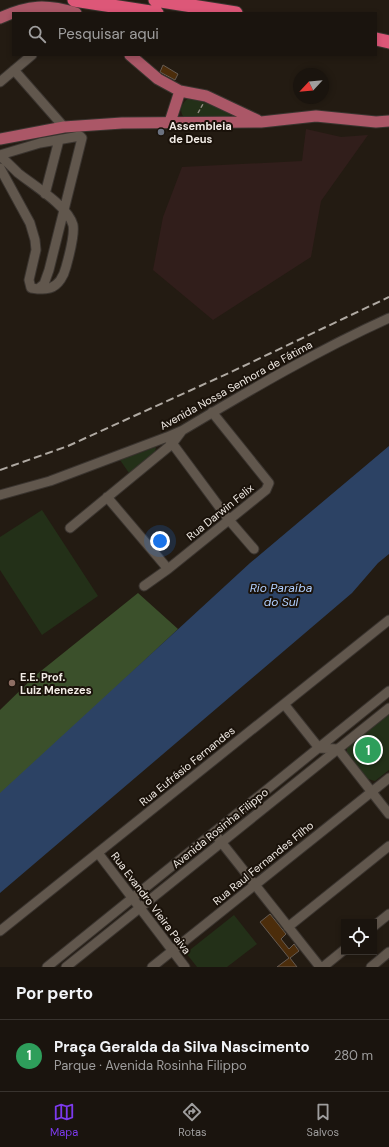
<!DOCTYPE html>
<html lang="pt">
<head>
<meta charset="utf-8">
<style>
	:root { --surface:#1a140e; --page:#27211c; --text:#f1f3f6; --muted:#9f9e9e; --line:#38332e; --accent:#7c3aed }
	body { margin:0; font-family:"DM Sans",sans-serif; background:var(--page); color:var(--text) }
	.controls { position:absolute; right:12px; bottom:12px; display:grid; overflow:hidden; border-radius:0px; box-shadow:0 2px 6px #0003 }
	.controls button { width:36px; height:36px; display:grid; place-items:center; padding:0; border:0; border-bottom:1px solid var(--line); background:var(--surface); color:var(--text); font:20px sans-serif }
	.compass { position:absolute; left:293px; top:68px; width:36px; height:36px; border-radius:50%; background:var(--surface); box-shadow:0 2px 6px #0003; rotate:244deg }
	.you { position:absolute; left:160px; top:541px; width:14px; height:14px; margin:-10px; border:3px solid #fff; border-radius:50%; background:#1a73e8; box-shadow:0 0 0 6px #1a73e833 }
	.badge { display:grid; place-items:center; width:26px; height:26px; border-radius:50%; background:var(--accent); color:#fff; font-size:13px; font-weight:700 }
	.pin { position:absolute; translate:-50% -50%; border:2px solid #fff; box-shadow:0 1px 4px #0006 }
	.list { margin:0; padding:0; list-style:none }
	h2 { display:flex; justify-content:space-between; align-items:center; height:52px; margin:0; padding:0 16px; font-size:17px }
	h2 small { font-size:13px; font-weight:400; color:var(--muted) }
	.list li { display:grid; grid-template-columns:26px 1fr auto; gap:12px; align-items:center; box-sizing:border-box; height:72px; padding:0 16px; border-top:1px solid var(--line) }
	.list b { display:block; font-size:15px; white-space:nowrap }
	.list p { margin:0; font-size:13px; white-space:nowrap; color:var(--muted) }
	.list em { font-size:13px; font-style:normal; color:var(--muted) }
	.icon { flex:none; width:22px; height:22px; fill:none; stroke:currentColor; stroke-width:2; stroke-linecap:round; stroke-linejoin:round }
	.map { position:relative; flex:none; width:389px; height:967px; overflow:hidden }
	.search { position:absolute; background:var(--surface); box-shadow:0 2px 6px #0003; left:12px; right:12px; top:12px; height:44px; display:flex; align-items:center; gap:10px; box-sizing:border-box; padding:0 14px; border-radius:0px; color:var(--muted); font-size:15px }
	.sheet { height:124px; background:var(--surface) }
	nav { display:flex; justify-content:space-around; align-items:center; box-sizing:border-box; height:56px; border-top:1px solid var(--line); background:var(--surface); font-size:11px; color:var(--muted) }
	nav a { display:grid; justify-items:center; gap:2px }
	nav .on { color:var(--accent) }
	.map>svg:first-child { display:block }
</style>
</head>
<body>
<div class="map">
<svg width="389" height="967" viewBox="0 0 389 967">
	<rect width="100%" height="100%" fill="#231b12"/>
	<path fill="#311e1b" d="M306 129 341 137 368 135 321 201 311 257 213 320 153 270 163 217 182 167 302 161Z"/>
	<path fill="#233018" d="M189 97 235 114 229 116 185 119C178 110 181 105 189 97Z
		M156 447 154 456 129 473 120 460Z
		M42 510 98 596 42 635 0 570V537Z
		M389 712V770L375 781 368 779 347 755V746Z
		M234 915 257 944 227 967H197L186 953Z"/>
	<path fill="#3b502b" d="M138 593 178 629 0 796V710L36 675Z"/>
	<path fill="#2c4264" d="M389 446V554L378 563 352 593 0 893V793L250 563Z"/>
	<path fill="#4c2d0b" stroke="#665b52" d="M163 65 178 74 175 80 160 72Z
		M270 914 286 934 281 939 289 949 294 944 299 951 290 958 297 967H277L289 958 260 922Z"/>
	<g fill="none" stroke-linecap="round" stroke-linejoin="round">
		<defs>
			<path id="minor" d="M14 70 64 127
				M0 82 32 55
				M0 155 40 143 80 136 82 138 49 270 44 284 38 289 31 288 29 280 36 250 35 240 30 223 0 168
				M0 156C6 161 12 167 18 173 33 185 68 206 73 225 75 235 69 256 66 267 64 275 59 285 50 288 47 289 42 289 38 289
				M45 194 59 140
				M169 439 229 520 254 549
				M0 495 50 481 167 437 183 430C250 390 318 350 389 318
				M107 497 168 569
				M70 528 172 444 181 432
				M144 586 168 569 266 490 269 483 212 412
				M284 704 319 748 338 749 389 814
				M218 838 320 967
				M98 853 185 967
				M374 926 389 914
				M288 927 389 846
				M0 931 389 620
				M47 967 389 691
				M66 967 389 708
				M152 967 389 778
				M323 967 344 950
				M371 967 389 952"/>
			<path id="major" d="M0 18C29 5 46 4 76 13
				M130 55 158 79 180 91 206 96 257 120
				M170 122 180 91
				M0 139 64 127 122 123 261 122 316 116 376 122 389 121"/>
			<path id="highway" d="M74 0 157 13
				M155 0 236 13
				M376 39 389 42"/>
		</defs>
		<use href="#minor" stroke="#3a342f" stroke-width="11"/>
		<use href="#major" stroke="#3a342f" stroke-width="13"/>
		<use href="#highway" stroke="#3a342f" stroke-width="15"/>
		<path stroke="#928b83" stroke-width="1.5" stroke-dasharray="4 2" stroke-linecap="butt" d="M198 113 203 104"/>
		<use href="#minor" stroke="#61574d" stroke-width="9"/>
		<use href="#major" stroke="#ab5767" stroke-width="11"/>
		<use href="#highway" stroke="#dd5778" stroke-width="13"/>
		<path stroke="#afa9a2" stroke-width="2" stroke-dasharray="8 4" stroke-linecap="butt" d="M0 470 68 446 231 372 389 297"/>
	</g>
	<circle fill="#6b7280" stroke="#1a120a" stroke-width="1.5" cx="161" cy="132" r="4"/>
	<circle fill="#8d6e63" stroke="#1a120a" stroke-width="1.5" cx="12" cy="683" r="4"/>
	<g text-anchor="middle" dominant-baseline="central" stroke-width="4" stroke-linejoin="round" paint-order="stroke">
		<g font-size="11" font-weight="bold" fill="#f1ebe5" stroke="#1a120a" text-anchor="start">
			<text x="169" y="126">Assembleia<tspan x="169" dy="13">de Deus</tspan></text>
			<text x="20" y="677">E.E. Prof.<tspan x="20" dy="13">Luiz Menezes</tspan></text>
		</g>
		<g font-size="11" fill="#f1ebe5" stroke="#1a120a">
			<text transform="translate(236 385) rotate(-29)">Avenida Nossa Senhora de Fátima</text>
			<text transform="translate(220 512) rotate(-39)">Rua Darwin Felix</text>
			<text transform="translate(187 766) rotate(-39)">Rua Eufrásio Fernandes</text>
			<text transform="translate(220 828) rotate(-39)">Avenida Rosinha Filippo</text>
			<text transform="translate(263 863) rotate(-39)">Rua Raul Fernandes Filho</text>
			<text transform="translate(151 903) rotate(53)">Rua Evandro Vieira Paiva</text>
		</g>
		<g font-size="12" font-style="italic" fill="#b0cfff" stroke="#1a120a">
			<text x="281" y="588">Rio Paraíba<tspan x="281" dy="14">do Sul</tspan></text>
		</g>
	</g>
</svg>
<div class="controls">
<button><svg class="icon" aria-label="locate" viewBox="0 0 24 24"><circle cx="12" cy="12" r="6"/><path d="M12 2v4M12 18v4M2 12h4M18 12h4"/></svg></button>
</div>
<svg class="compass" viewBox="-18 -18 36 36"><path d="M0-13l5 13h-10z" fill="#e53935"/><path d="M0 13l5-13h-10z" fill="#9f9e9e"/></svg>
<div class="you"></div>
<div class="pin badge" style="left:368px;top:750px;background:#2e9e5b">1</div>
<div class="search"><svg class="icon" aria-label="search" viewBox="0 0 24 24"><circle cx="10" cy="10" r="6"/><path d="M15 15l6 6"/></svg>Pesquisar aqui</div>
</div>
<section class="sheet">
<h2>Por perto<small></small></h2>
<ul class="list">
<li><span class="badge" style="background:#2e9e5b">1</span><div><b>Praça Geralda da Silva Nascimento</b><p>Parque · Avenida Rosinha Filippo</p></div><em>280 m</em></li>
</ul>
</section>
<nav>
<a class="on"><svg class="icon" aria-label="map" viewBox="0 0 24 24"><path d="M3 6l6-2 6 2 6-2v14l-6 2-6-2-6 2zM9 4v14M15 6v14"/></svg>Mapa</a>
<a><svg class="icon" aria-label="directions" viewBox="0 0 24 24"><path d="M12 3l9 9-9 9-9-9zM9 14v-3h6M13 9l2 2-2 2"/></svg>Rotas</a>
<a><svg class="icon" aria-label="saved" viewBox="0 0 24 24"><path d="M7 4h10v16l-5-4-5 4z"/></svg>Salvos</a>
</nav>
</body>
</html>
